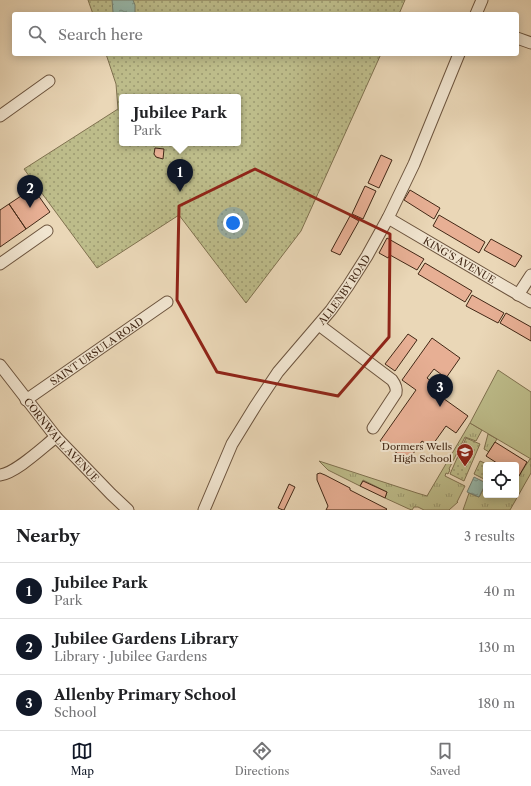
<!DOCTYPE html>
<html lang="en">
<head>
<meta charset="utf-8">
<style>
	:root { --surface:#fff; --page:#f6f6f6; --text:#202124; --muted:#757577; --line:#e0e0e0; --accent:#111827 }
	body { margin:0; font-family:"Libre Caslon Text",serif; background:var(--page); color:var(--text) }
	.controls { position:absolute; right:12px; bottom:12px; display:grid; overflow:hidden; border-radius:4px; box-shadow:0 2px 10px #0003 }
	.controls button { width:36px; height:36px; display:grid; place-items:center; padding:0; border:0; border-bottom:1px solid var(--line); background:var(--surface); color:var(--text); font:20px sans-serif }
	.you { position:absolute; left:233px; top:223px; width:14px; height:14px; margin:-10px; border:3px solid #fff; border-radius:50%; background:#1a73e8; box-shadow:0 0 0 6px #1a73e833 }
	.badge { display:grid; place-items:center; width:26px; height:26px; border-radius:50%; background:var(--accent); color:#fff; font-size:13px; font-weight:700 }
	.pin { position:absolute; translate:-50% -33px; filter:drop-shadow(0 1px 2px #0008) }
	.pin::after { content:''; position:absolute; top:21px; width:14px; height:12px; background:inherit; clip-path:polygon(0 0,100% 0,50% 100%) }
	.popup { position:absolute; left:119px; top:94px; width:122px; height:52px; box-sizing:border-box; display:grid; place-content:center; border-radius:4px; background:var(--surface); filter:drop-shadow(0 1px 3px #0005); font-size:13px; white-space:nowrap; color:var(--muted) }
	.popup b { font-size:15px; color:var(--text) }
	.popup::after { content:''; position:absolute; left:50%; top:100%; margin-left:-8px; border:8px solid transparent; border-top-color:var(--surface) }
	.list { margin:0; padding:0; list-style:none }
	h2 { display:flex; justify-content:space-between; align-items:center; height:52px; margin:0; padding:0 16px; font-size:17px }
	h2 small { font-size:13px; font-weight:400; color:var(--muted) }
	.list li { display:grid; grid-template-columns:26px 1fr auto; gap:12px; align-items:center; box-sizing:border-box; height:56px; padding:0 16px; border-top:1px solid var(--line) }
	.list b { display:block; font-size:15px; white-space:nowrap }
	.list p { margin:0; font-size:13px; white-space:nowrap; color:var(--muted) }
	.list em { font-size:13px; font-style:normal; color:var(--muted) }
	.icon { flex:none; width:22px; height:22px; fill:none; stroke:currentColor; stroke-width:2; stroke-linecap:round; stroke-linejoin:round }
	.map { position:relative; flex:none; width:531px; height:510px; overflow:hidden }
	.search { position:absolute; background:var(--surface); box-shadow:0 2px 10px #0003; left:12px; right:12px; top:12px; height:44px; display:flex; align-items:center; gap:10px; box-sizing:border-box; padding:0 14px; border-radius:4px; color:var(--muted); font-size:15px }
	.sheet { height:220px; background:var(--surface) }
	nav { display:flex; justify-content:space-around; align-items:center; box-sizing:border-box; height:56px; border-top:1px solid var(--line); background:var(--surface); font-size:11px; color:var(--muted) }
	nav a { display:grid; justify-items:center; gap:2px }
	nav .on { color:var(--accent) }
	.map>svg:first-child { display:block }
</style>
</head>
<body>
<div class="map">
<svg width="531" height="510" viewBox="0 0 531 510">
	<defs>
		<pattern id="grass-tufts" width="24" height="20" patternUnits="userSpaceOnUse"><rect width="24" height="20" fill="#bdbc8a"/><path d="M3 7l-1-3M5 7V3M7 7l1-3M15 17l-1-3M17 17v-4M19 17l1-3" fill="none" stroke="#9b9970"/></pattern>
		<pattern id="park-dots" width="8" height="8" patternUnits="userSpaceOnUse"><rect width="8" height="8" fill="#bdbc8a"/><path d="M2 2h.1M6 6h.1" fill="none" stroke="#9b9970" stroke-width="1.8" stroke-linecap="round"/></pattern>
		<pattern id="water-ripples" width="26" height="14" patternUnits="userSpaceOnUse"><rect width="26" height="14" fill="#98baad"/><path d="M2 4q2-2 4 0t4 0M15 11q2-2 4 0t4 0" fill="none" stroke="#7e978c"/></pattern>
	</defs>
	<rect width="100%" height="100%" fill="#ead7b7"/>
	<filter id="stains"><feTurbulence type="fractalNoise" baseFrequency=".005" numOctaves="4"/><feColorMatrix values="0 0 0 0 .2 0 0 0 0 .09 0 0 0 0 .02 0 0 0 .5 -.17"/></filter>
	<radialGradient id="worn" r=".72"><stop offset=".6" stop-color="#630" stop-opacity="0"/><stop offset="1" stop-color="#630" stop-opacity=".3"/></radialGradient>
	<path fill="url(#grass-tufts)" stroke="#807250" d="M470 423 482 430 476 441 465 437 449 469 450 470 448 474 446 473 445 476 465 486 457 502H458L449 510H424L418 507H414L412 510 409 509 385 498 387 492 363 480 360 486 328 470 319 461 417 493 427 496Z
		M488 434 497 439 489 452 484 449Z
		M530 459H531V473L510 510H463L469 493 479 497 486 484V495H516V480Z"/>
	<path fill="url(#park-dots)" stroke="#807250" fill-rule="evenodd" d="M88 0H405L399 14H93Z
		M106 54H381L301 231 246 303 179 215 97 268 24 169 118 109 116 84ZM122 97H238V143H122Z
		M466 438 480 444 464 481 450 474Z
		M480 461 489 465H486V480L474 474Z"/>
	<path fill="#bdbc8a" stroke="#807250" d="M498 370 531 392V459L470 423Z"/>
	<path fill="url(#water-ripples)" stroke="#768071" d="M112 0H133L135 5V12L134 14H114L113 12Z
		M474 477 486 483 479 497 467 492Z"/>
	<path fill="#e7af94" stroke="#422816" d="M155 148 164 149 163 159 156 157 154 154Z
		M381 155 392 160 379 188 368 183Z
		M365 186 376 191 363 219 352 214Z
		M33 188 50 212 26 229 9 204Z
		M410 190 440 208 434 219 404 200Z
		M9 204 26 229 0 247V210Z
		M439 215 485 242 479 253 433 226Z
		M350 216 359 221 340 255 331 251Z
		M387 238 424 259 417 270 390 255 388 258 379 253Z
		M491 239 522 256 515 267 484 250Z
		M425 263 472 291 465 302 418 274Z
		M472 295 504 313 498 323 466 306Z
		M506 313 531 327V341L500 323Z
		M408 334 417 340 395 371 385 364Z
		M432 338 460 358 446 378 434 369 427 378 437 386 433 391 468 416 456 433 446 426 431 447 422 441 408 461 380 441 416 390 402 380Z
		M495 442 527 462 519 476 516 474V465H500L486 456Z
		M320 473 325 475 350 488V490L387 509 386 510H326L328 506 317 480V474Z
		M363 481 387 492 385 498 360 486Z
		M289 484 295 487 284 510H283L278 508Z"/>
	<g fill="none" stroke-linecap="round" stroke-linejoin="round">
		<defs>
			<g id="minor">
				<path d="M476 14 482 0"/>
				<path d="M517 38 531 43"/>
				<path d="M0 116 49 81"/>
				<path id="s1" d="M388 218 531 302"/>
				<path d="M0 264 47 231"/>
				<path d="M518 295 531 275"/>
				<path d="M319 325 392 380C395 384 397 388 396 393L373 428"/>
				<path id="s2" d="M0 365 56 437 111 494 128 510"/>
				<path id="s3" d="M26 400 167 302"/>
				<path d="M0 475C16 473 43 447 56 437"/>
				<path id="s4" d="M204 510 232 444 256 405 278 372 331 310 348 286 367 256 388 218 414 164 459 54"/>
			</g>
		</defs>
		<use href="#minor" stroke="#6c543e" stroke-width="13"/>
		<use href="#minor" stroke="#f1e5d0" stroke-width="11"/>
	</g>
	<path fill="none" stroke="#8f2418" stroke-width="3" stroke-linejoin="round" d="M255 169 390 234 389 337 338 396 217 372 177 300 179 206Z"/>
	<defs>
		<symbol id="school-pin" viewBox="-11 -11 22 30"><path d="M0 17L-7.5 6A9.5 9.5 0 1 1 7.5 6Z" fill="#8f2418" stroke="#f1e5d0"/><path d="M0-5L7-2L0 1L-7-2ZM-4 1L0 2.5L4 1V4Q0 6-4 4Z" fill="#fff"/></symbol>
	</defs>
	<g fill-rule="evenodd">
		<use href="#school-pin" x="455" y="442" width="20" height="27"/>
	</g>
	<g text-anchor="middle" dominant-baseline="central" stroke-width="4" stroke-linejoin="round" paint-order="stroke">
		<g font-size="10" fill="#422816" stroke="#f1e5d0">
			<text stroke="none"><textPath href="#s1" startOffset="83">KING'S AVENUE</textPath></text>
			<text stroke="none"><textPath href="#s4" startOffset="263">ALLENBY ROAD</textPath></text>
			<text stroke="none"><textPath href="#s3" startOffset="86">SAINT URSULA ROAD</textPath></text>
			<text stroke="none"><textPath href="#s2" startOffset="97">CORNWALL AVENUE</textPath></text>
		</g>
		<g font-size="10" fill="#422816" stroke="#f1e5d0" text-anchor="end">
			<text x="452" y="446">Dormers Wells<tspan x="452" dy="12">High School</tspan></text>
		</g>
	</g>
	<rect width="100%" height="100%" filter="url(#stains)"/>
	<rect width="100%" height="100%" fill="url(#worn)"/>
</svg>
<div class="controls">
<button><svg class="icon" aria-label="locate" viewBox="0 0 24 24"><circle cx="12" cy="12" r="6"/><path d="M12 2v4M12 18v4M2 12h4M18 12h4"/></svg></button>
</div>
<div class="you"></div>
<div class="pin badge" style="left:180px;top:192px">1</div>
<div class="popup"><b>Jubilee Park</b>Park</div>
<div class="pin badge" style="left:30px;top:208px">2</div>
<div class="pin badge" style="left:440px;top:407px">3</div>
<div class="search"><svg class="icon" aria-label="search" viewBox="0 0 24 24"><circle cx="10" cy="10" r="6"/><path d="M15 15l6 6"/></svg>Search here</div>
</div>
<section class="sheet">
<h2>Nearby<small>3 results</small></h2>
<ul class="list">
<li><span class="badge">1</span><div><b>Jubilee Park</b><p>Park</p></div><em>40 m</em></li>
<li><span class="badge">2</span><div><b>Jubilee Gardens Library</b><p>Library · Jubilee Gardens</p></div><em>130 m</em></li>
<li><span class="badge">3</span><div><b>Allenby Primary School</b><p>School</p></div><em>180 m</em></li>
</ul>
</section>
<nav>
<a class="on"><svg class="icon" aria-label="map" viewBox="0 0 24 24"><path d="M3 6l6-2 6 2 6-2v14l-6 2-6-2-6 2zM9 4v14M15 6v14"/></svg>Map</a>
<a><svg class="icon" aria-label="directions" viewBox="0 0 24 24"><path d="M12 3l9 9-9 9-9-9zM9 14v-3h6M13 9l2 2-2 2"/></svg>Directions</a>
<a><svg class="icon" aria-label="saved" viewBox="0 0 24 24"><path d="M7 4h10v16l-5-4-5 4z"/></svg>Saved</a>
</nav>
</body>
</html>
